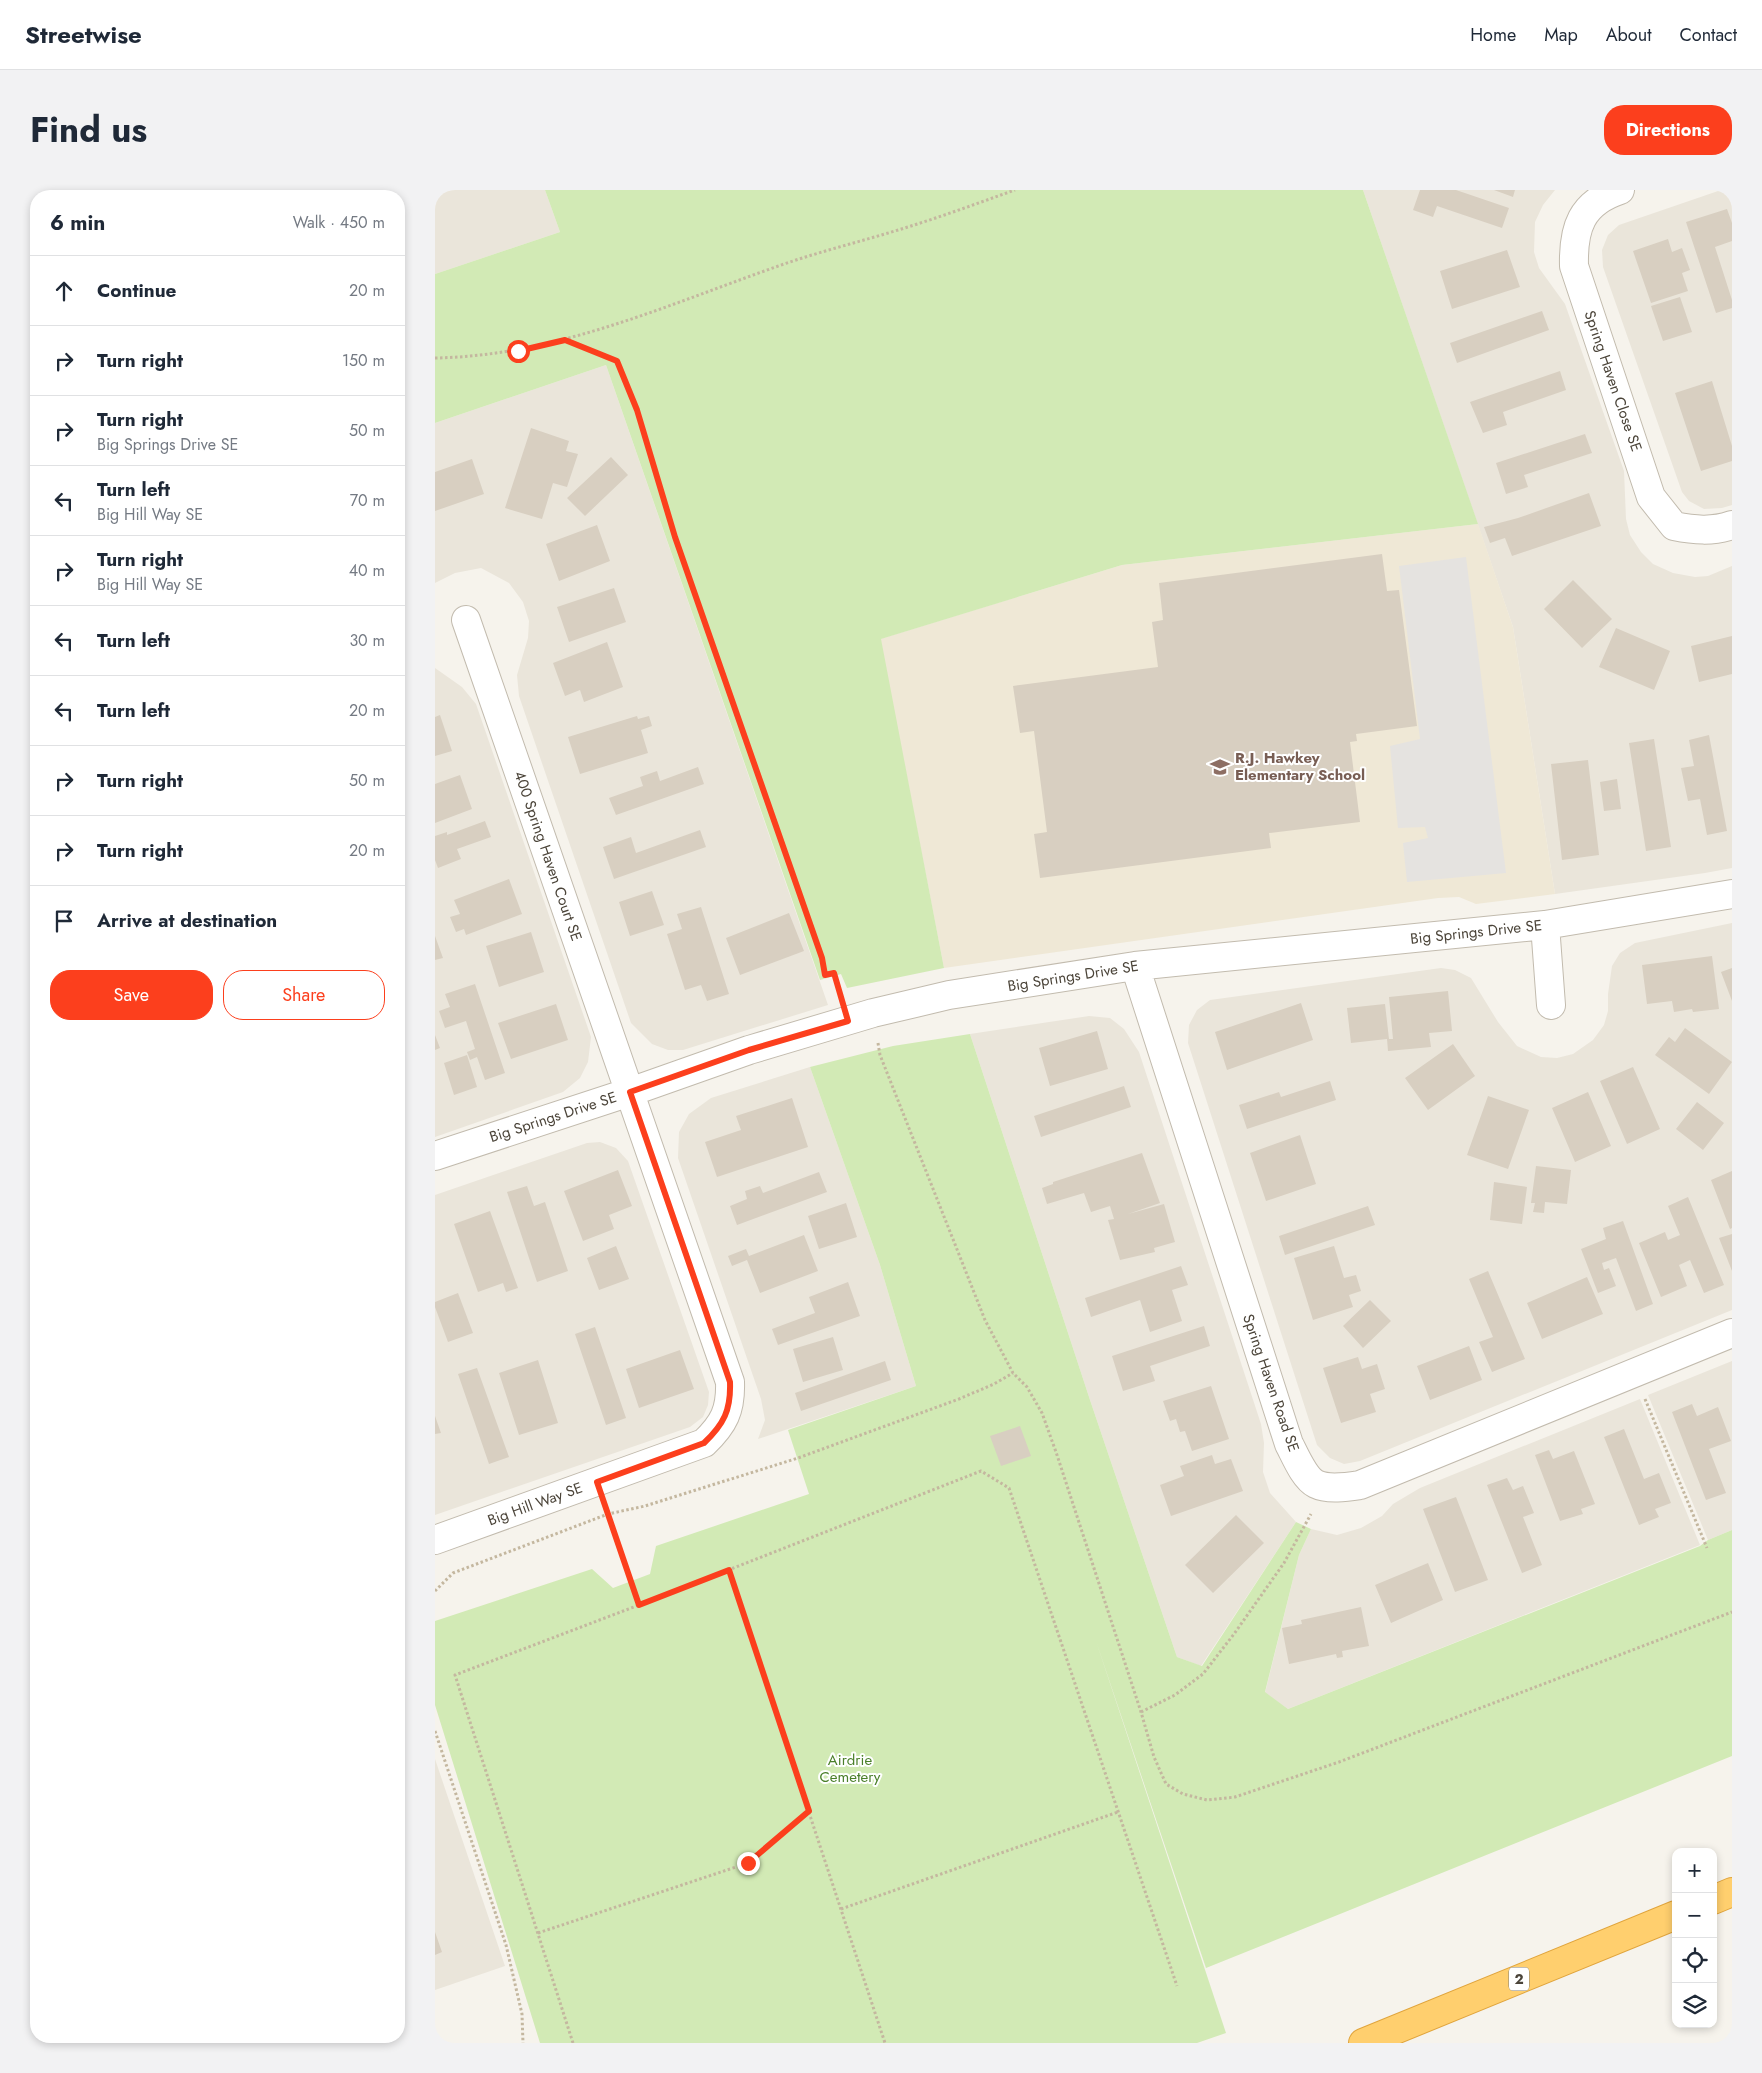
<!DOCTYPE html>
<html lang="en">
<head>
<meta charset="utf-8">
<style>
	:root { --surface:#fff; --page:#f2f2f3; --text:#1f2937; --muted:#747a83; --line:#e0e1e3; --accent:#fc3f1d }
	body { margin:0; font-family:Jost,sans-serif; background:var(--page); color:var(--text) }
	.controls { position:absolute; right:15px; bottom:15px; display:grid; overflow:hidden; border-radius:10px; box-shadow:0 2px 8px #0003 }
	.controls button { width:45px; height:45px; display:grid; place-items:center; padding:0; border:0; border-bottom:1px solid var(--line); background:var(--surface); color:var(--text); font:25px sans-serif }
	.stop { position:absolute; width:15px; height:15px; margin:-11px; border:4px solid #fc3f1d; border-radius:50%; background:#fff }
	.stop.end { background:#fc3f1d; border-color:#fff; box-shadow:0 1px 5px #0008 }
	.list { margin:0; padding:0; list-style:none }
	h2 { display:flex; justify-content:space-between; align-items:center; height:65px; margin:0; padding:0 20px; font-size:21px }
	h2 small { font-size:16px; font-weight:400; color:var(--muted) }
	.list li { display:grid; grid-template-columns:32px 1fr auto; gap:15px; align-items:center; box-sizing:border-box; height:70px; padding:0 20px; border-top:1px solid var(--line) }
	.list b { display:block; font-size:19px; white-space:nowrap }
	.list p { margin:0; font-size:16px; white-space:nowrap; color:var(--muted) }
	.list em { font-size:16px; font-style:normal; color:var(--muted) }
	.actions { display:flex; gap:10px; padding:15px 20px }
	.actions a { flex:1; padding:11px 0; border:1px solid var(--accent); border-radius:20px; text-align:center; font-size:18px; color:var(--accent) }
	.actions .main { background:var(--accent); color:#fff }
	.icon { flex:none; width:28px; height:28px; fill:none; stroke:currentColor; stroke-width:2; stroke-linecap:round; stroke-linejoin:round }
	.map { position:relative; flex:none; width:1297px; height:1853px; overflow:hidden; border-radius:20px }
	header { display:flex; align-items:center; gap:30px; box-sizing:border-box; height:70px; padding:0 25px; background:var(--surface); border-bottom:1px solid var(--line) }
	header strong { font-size:24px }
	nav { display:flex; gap:28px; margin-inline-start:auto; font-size:18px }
	.intro { display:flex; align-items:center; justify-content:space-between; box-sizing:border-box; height:120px; padding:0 30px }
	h1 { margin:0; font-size:35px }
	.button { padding:12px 22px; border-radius:20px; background:var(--accent); color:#fff; font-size:18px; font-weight:700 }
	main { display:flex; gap:30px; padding:0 30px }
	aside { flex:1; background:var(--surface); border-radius:20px; box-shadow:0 2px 8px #0003 }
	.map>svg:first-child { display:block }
</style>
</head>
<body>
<header>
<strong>Streetwise</strong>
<nav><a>Home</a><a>Map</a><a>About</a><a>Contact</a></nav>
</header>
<div class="intro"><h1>Find us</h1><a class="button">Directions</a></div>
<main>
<aside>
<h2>6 min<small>Walk · 450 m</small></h2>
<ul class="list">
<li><svg class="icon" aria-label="ahead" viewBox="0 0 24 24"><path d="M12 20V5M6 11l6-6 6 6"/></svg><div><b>Continue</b></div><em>20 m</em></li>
<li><svg class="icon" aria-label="right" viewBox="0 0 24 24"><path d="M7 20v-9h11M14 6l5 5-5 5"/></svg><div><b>Turn right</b></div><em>150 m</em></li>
<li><svg class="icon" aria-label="right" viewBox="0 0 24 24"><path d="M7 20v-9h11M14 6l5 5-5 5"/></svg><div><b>Turn right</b><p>Big Springs Drive SE</p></div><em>50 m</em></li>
<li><svg class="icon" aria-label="left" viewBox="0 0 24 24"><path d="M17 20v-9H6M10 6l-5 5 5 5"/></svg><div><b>Turn left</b><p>Big Hill Way SE</p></div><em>70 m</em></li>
<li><svg class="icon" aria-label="right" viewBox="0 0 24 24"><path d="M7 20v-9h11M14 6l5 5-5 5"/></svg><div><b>Turn right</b><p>Big Hill Way SE</p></div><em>40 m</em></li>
<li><svg class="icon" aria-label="left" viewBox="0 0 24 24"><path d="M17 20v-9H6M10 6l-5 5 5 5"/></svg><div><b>Turn left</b></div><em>30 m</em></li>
<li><svg class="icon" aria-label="left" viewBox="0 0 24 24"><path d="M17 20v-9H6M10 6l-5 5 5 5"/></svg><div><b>Turn left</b></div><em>20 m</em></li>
<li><svg class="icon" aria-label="right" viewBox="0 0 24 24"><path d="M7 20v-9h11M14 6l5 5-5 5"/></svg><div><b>Turn right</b></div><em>50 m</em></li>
<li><svg class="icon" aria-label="right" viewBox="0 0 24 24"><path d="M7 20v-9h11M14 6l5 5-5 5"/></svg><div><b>Turn right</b></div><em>20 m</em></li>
<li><svg class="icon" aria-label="arrive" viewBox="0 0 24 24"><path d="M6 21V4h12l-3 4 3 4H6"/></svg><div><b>Arrive at destination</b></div></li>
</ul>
<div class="actions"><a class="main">Save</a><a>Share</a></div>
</aside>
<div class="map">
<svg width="1297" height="1853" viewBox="0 0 1297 1853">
	<rect width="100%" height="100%" fill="#f6f3ec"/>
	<path fill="#eae5da" d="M0 0H110L125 42 0 84Z
		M928 0H1120L1108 15 1100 32 1099 62 1104 78 1130 114 1189 281 1191 329 1195 345 1206 362 1218 374 1238 383 1260 387 1273 386 1297 376V678L1270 683 1120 704 1078 437Z
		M1286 0H1297V315L1287 318 1269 319 1254 311 1247 302 1168 77 1167 60 1173 45 1184 35Z
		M171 175 393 815 248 860H233L217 854 196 833 84 506 82 485 93 448 94 431 88 412 74 393 46 378 20 383 0 393V233Z
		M0 478 27 497 41 514 156 847 153 872 145 888 128 902 0 947Z
		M1297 733V1120L925 1271 909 1274 895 1268 882 1255 753 853 754 835 762 820 775 810 1006 778 1020 780 1036 788 1063 832 1082 856 1106 867 1122 868 1138 864 1158 850 1169 835 1173 821V804L1177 776 1185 763 1200 753Z
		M654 826 675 828 689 839 704 862 826 1234 829 1253 828 1282 835 1303 861 1332 766 1476 742 1467 655 1210 535 844Z
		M375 877 445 1075 481 1196 323 1249 330 1230 326 1209 243 968 244 942 254 924 276 908Z
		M165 952 181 958 193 971 274 1202 273 1215 268 1227 255 1237 0 1325V1005L152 953Z
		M1297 1171V1340L1273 1350 1213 1205Z
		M1205 1209 1265 1355 853 1519 830 1503 864 1365 876 1339 902 1345 926 1338 947 1326 958 1314 985 1298Z
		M0 1569 70 1776 0 1800Z"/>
	<path fill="#efe8d6" d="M1043 334 1078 437 1120 704 1041 714 1024 707 1003 708 509 778 445 449 687 375Z"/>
	<path fill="#d2eab5" d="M110 0H928L1043 334 687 375 446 449 509 778 412 798 406 784 385 790 171 175 0 233V84L125 42Z
		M535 844 655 1210 742 1467 767 1476 861 1332 876 1339 864 1365 830 1502 853 1519 1265 1356 1273 1350 1297 1340V1566L771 1778 661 1451 791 1843 762 1853H105L0 1515V1431L157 1379 178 1398 215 1384 221 1356 374 1304 353 1240 481 1196 445 1075 375 877 458 856Z"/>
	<path fill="#e5e3e0" d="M1031 367 1071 683 972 692 968 653 993 648 990 637 963 638 955 556 985 549 964 376Z"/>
	<path fill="#d8cfc1" d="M985 0H1021L1074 18 1067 38 1002 16 998 27 978 20Z
		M1059 0H1080L1078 7Z
		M1292 19 1297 33V51L1280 57 1297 110V118L1281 123 1251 32Z
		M1233 49 1237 62 1247 58 1255 80 1247 83 1253 101 1216 113 1198 61Z
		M1072 60 1085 97 1017 119 1005 81Z
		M1245 107 1257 142 1228 151 1216 116Z
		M1107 121 1114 140 1022 173 1015 153Z
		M1125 181 1131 200 1068 222 1072 235 1048 243 1035 212Z
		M1277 191 1297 256V271L1266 281 1240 203Z
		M96 238 134 251 131 261 143 264 132 297 118 293 107 329 70 318Z
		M1150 244 1157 263 1089 285 1093 297 1071 304 1061 273Z
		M176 267 193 285 150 326 132 308Z
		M37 269 49 304 0 321V282Z
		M1154 303 1166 336 1077 366 1070 348 1055 353 1049 337 1083 328Z
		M162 335 175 371 124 391 111 354Z
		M947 364 952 401 964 400 982 536 921 544 922 551 915 552 925 632 834 643 836 658 605 688 599 644 612 642 599 541 585 543 578 496 723 477 717 432 728 430 724 393Z
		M1138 390 1177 429 1147 458 1109 419Z
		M179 398 191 432 134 452 122 417Z
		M1181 438 1235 461 1219 500 1164 477Z
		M1297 446V484L1264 492 1256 456Z
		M172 452 188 497 149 512 145 500 130 506 118 473Z
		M5 525 17 561 0 566V527Z
		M202 526 203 529 214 526 217 536 206 540 213 563 145 584 133 547Z
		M1274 545 1292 641 1272 645 1265 609 1253 611 1246 578 1259 576 1254 550Z
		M1219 549 1236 657 1211 661 1194 553Z
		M1153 570 1164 665 1127 670 1116 574Z
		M263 577 269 594 181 625 174 608 208 596 205 587 222 581 225 591Z
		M25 585 37 619 0 633V594Z
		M1182 589 1186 619 1169 621 1165 592Z
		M50 631 56 647 22 659 26 669 3 678 0 670V646L12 642V645Z
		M265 640 271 657 179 689 168 657 196 647 201 663Z
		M74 689 87 724 31 745 29 739 21 742 15 727 25 724 19 710Z
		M217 701 229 735 195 746 184 712Z
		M266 717 294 804 272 811 266 795 250 800 232 744 247 739 242 724Z
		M354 723 369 761 305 785 291 748Z
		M96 742 109 782 64 797 51 756Z
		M0 746 8 768 0 770Z
		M1277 766 1284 819 1258 822 1257 819 1239 822 1237 811 1212 814 1207 775Z
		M1297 778V811L1286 782Z
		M40 794 70 883 50 890 42 867 35 870 32 862 40 859 31 831 10 838 4 821 15 817 10 804Z
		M1013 801 1017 841 994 843 996 857 953 861 952 849 916 853 912 818 950 814 954 849H958L954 807Z
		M866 813 878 850 792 880 780 842Z
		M121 814 133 850 76 869 63 833Z
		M1250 838 1297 872 1274 904 1220 865 1234 847 1240 852Z
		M662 841 673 879 615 896 604 858Z
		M0 845 5 858 0 860Z
		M1018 854 1040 886 993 920 970 888Z
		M32 865 42 897 19 905 9 873Z
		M1198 877 1225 939 1192 954 1165 891Z
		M895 891 901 910 812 939 804 915 844 902 846 907Z
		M689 896 696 917 606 947 599 926Z
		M1153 902 1176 956 1140 972 1117 918Z
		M1053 906 1094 920 1073 979 1032 965Z
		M357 908 373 957 282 987 270 952 306 940 301 926Z
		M1262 912 1289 933 1268 960 1241 939Z
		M865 945 881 994 831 1011 815 963Z
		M707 963 725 1013 693 1024 729 1014 740 1052 719 1058 720 1062 685 1070 673 1030 679 1029 675 1016 656 1022 649 1003 612 1014 607 998 618 994V992Z
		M1101 976 1136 980 1132 1014 1110 1012 1109 1023 1098 1022 1100 1013H1096Z
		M183 980 197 1016 174 1025 179 1039 148 1051 129 1001Z
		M1297 981V1038L1295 1039 1276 990Z
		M384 982 392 1002 302 1035 295 1016 312 1009 310 1001 325 996 328 1003Z
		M1059 992 1092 997 1087 1034 1055 1030Z
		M92 996 99 1016 110 1012 133 1081 102 1092 72 1002Z
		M1253 1007 1289 1095 1269 1103 1255 1070 1244 1075 1252 1096 1226 1107 1204 1053 1230 1042 1233 1050 1245 1045 1233 1016Z
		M411 1013 422 1047 384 1059 373 1026Z
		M933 1016 940 1035 850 1065 844 1046Z
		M55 1021 83 1098 71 1102 68 1093 43 1102 19 1034Z
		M1188 1031 1218 1114 1201 1121 1181 1068 1167 1073 1169 1080 1174 1078 1181 1096 1163 1103 1146 1059 1171 1049 1168 1038Z
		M1297 1044V1081L1284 1048Z
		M369 1045 383 1081 325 1103 312 1070 297 1076 293 1066 311 1059 314 1066Z
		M181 1056 194 1089 164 1100 152 1068Z
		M899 1056 909 1088 921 1085 926 1101 914 1105 918 1117 878 1130 859 1068Z
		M746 1076 753 1095 737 1100 747 1131 715 1142 705 1110 656 1127 650 1108Z
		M1053 1081 1090 1169 1057 1182 1044 1152 1058 1147 1034 1089Z
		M1152 1087 1168 1124 1107 1149 1092 1113Z
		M413 1092 425 1126 343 1155 337 1139 380 1123 374 1107Z
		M23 1103 38 1143 13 1152 0 1117V1112Z
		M935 1110 956 1131 928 1158 908 1136Z
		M769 1136 775 1156 715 1176 720 1191 688 1201 677 1166Z
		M160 1137 191 1228 171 1235 140 1144Z
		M398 1147 408 1180 368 1192 358 1159Z
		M1034 1156 1047 1190 995 1210 982 1176Z
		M245 1160 259 1199 204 1218 191 1179Z
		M923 1167 927 1179 942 1174 950 1199 935 1204 941 1222 906 1233 888 1178Z
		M103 1170 123 1233 84 1245 64 1183Z
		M450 1171 456 1190 366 1221 360 1203Z
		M42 1178 74 1267 54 1274 23 1184Z
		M776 1196 794 1249 757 1261 750 1241 745 1242 741 1229 735 1231 728 1211Z
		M1257 1214 1262 1226 1283 1217 1296 1251 1274 1259 1291 1303 1271 1310 1237 1222Z
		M0 1226 6 1243 0 1244Z
		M585 1236 596 1266 566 1276 555 1246Z
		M1189 1239 1209 1289 1224 1283 1236 1313 1220 1319 1224 1327 1204 1335 1169 1247Z
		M1114 1260 1118 1269 1139 1261 1160 1314 1146 1319 1148 1324 1125 1331 1100 1265Z
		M777 1265 780 1274 796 1269 808 1301 736 1326 725 1295 749 1286 745 1276Z
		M1072 1288 1078 1300 1088 1296 1099 1323 1088 1327 1107 1375 1087 1383 1052 1295Z
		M1021 1307 1053 1390 1020 1402 988 1319Z
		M801 1325 829 1353 778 1403 750 1375Z
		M993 1373 1008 1410 956 1433 940 1395Z
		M926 1417 934 1456 907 1461 908 1467 902 1468 901 1464 854 1474 847 1438 867 1434 866 1430Z
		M0 1742 7 1762 0 1765Z"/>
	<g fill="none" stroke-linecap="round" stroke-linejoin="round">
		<defs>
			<path id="minor" d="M1185 0C1146 13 1138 38 1139 76L1216 307 1239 336C1259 340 1277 342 1297 335
				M1110 735 1116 815
				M700 776 854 1254C860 1265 869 1288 881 1294 893 1300 912 1297 925 1295L1297 1143
				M0 966 195 902 314 860 438 823 514 805 700 776 1110 735 1297 704
				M0 1350 269 1253C289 1234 296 1220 295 1192L31 430"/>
			<path id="highway" d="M1278 1710 1297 1702
				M928 1853 1241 1725"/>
		</defs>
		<use href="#minor" stroke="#c2bbae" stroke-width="30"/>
		<use href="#highway" stroke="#e0a43c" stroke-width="30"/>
		<path stroke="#c4b79f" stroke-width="3" stroke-dasharray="2.5 2.5" stroke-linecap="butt" d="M130 150 182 171 202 220 240 347 387 768 390 785 399 783 404 802
			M0 168C118 166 225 118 335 79 381 62 429 51 476 36 511 25 546 12 580 0
			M443 853 445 865 550 1130 578 1183 592 1197 607 1223 621 1262 706 1522 719 1567 731 1594 748 1604 772 1610 800 1607 904 1572 1297 1422
			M1210 1209 1272 1358
			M294 1380 450 1853
			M0 1401 18 1383 173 1324 210 1316 363 1268 524 1209 559 1194 578 1183
			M204 1415 546 1281 574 1298 742 1796
			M706 1522 740 1505 768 1484 799 1444 849 1373 876 1324
			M0 1541 71 1755 87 1824 88 1853
			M406 1719 683 1622
			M103 1743 313 1673 374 1621
			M138 1853 20 1485 204 1415 171 1318"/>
		<use href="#minor" stroke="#fff" stroke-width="28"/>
		<use href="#highway" stroke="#ffcf6e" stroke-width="28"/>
	</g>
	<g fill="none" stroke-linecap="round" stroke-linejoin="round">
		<path stroke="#fc3f1d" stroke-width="6" d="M83 161 130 150 182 171 202 220 240 347 387 768 390 785 399 783 413 831 314 860 195 902 295 1192C296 1220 289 1234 269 1253L162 1292 204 1415 294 1380 374 1621 313 1673"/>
	</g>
	<defs>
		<symbol id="school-bare" viewBox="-9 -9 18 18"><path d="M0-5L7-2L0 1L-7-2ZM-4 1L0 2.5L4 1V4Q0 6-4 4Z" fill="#8d6e63" stroke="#fff" stroke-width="2.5" paint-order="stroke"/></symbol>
	</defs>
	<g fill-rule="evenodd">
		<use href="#school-bare" x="771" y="563" width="28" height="28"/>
	</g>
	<g text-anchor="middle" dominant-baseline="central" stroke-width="4" stroke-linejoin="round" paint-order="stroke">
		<rect fill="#fff" stroke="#817c74" stroke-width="1" x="1074" y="1777.5" width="20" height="23" rx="4"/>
		<g font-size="14" font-weight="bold" fill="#4b4439">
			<text x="1084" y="1789">2</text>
		</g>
		<g font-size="15" fill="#4b4439" stroke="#fff">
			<text transform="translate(1178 191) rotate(71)">Spring Haven Close SE</text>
			<text transform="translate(113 666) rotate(71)">400 Spring Haven Court SE</text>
			<text transform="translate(1041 742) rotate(-6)">Big Springs Drive SE</text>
			<text transform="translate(638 786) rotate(-9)">Big Springs Drive SE</text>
			<text transform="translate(118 927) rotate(-18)">Big Springs Drive SE</text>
			<text transform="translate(836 1193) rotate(71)">Spring Haven Road SE</text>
			<text transform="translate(100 1314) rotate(-20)">Big Hill Way SE</text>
		</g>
		<g font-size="15" font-weight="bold" fill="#785e54" stroke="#fff" text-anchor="start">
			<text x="800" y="568">R.J. Hawkey<tspan x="800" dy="17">Elementary School</tspan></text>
		</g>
		<g font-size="15" fill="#4a7f2a" stroke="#fff">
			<text x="415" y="1570">Airdrie<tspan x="415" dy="17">Cemetery</tspan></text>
		</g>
	</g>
</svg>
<div class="controls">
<button>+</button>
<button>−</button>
<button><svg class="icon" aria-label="locate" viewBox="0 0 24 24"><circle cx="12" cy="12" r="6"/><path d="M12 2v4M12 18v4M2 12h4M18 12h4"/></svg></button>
<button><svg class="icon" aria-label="layers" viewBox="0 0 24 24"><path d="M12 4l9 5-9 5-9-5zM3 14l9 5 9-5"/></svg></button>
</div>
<div class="stop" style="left:83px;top:161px"></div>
<div class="stop end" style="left:313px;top:1673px"></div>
</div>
</main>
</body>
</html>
